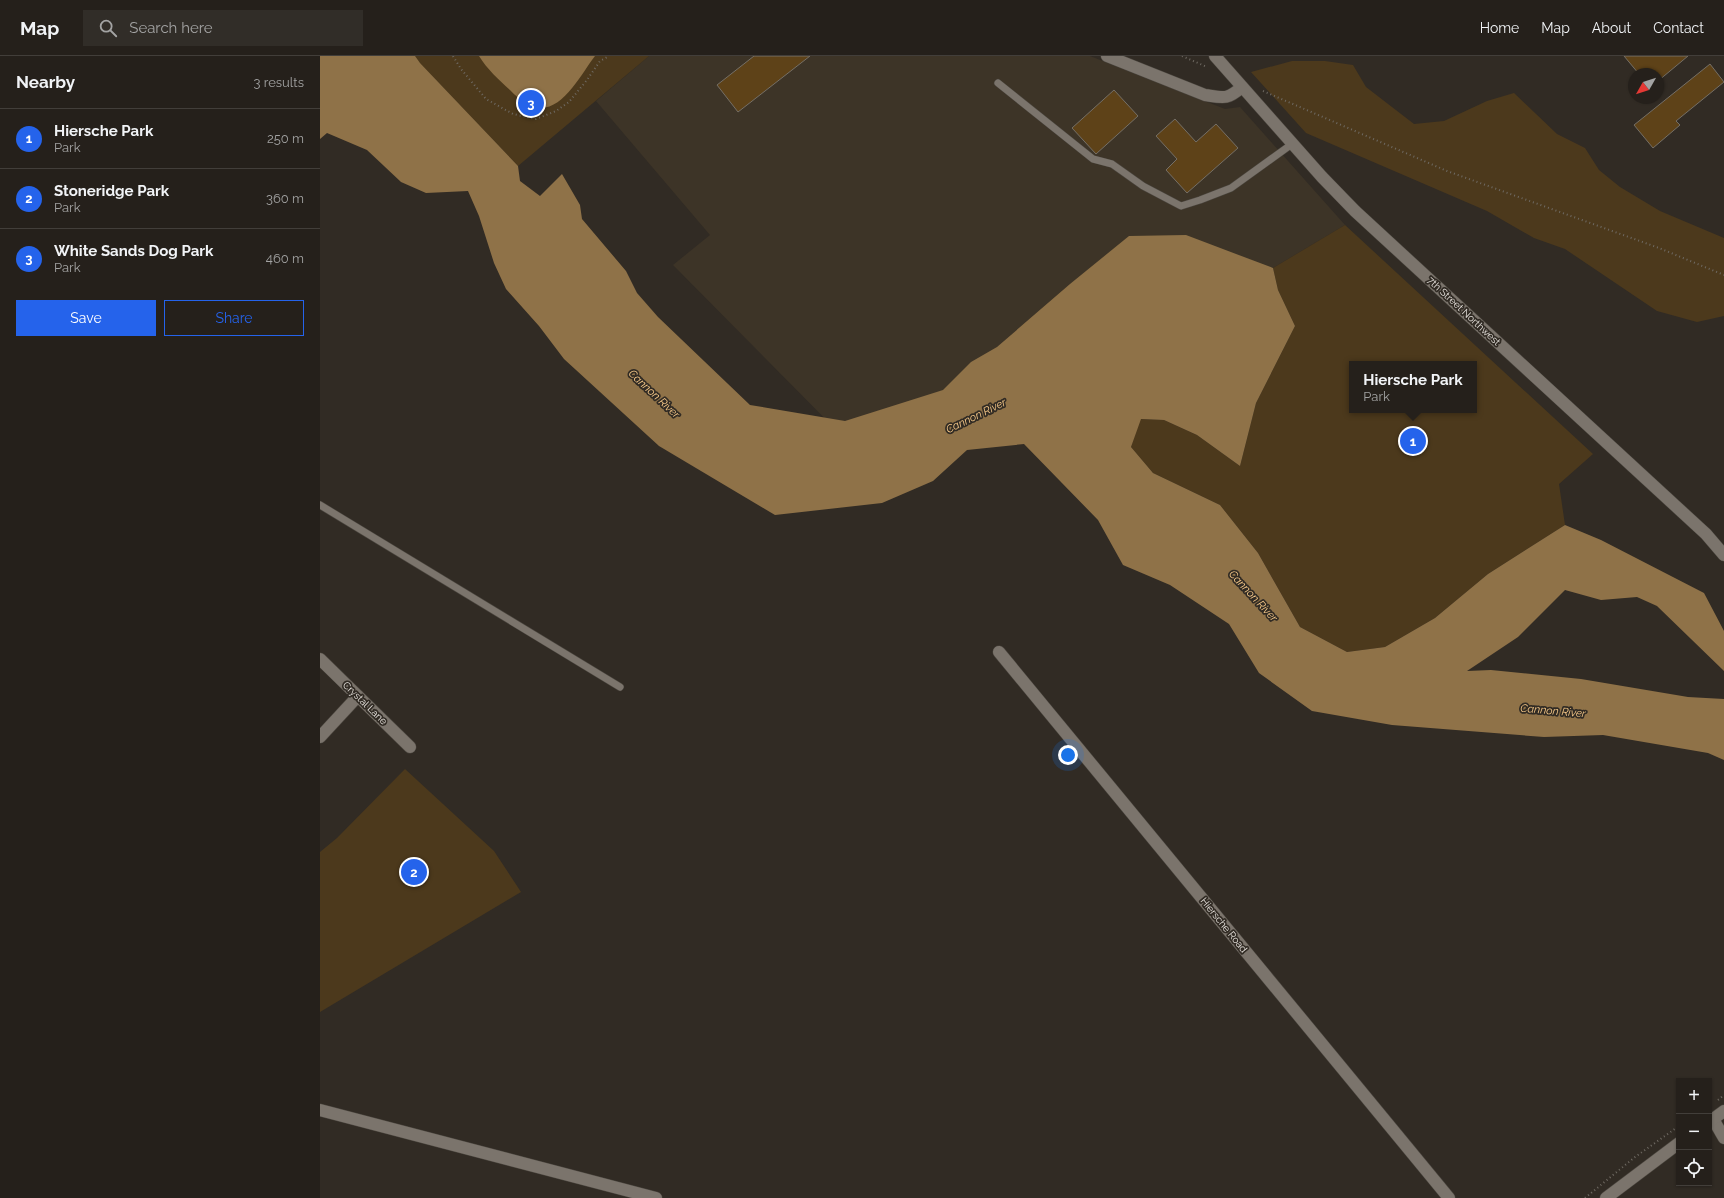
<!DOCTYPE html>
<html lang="en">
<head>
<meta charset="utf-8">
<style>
	:root { --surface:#25201b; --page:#312d28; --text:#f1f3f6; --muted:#a3a3a3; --line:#423e3a; --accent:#2563eb }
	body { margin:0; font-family:Raleway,sans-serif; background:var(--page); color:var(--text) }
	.controls { position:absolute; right:12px; bottom:12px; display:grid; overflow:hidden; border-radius:0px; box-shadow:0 1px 3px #0004 }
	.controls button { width:36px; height:36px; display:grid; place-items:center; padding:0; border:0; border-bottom:1px solid var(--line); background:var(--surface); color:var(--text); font:20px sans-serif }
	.compass { position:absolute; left:1308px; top:12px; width:36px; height:36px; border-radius:50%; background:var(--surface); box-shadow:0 1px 3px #0004; rotate:231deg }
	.you { position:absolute; left:748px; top:699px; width:14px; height:14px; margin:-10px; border:3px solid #fff; border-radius:50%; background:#1a73e8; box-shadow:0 0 0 6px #1a73e833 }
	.badge { display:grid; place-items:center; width:26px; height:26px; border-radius:50%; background:var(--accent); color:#fff; font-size:13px; font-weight:700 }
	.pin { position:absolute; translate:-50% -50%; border:2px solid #fff; box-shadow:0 1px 4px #0006 }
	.popup { position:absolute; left:1029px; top:305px; width:128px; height:52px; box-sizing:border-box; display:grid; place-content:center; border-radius:0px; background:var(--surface); filter:drop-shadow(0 1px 3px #0005); font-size:13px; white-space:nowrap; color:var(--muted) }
	.popup b { font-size:15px; color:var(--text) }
	.popup::after { content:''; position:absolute; left:50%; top:100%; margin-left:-8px; border:8px solid transparent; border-top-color:var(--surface) }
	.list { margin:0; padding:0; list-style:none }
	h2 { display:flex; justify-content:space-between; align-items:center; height:52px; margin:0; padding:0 16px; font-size:17px }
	h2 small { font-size:13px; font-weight:400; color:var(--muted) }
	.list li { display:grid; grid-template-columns:26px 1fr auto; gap:12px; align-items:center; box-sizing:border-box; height:60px; padding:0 16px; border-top:1px solid var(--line) }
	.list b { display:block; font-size:15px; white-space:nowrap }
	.list p { margin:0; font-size:13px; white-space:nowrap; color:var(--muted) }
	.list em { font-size:13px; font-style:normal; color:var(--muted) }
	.actions { display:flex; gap:8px; padding:12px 16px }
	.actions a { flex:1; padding:9px 0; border:1px solid var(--accent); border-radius:0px; text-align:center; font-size:14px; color:var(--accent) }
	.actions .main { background:var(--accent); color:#fff }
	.icon { flex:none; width:22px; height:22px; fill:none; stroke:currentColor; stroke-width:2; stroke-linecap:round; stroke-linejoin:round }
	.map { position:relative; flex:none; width:1404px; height:1142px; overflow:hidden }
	header { display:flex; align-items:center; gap:24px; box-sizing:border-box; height:56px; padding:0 20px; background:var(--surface); border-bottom:1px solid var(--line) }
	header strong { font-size:19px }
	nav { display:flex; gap:22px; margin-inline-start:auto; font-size:14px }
	.search { width:280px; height:36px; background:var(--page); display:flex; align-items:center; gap:10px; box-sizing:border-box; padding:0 14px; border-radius:0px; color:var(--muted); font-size:15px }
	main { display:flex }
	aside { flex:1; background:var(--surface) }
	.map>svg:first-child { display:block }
</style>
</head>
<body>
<header>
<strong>Map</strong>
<div class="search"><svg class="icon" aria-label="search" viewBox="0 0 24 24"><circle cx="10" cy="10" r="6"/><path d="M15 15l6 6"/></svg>Search here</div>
<nav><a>Home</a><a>Map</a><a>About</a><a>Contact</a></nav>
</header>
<main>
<aside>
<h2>Nearby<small>3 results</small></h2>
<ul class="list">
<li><span class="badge">1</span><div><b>Hiersche Park</b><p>Park</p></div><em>250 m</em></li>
<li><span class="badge">2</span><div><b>Stoneridge Park</b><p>Park</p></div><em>360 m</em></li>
<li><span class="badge">3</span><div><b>White Sands Dog Park</b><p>Park</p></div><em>460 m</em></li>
</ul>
<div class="actions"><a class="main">Save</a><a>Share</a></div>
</aside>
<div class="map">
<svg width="1404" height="1142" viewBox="0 0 1404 1142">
	<rect width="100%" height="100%" fill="#312b24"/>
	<path fill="#3d3427" d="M329 0H770L905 53 920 51 1025 169 953 212 838 197 536 394 353 209 390 179 276 45Z"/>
	<path fill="#4c391c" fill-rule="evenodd" d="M93 0H329L198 110Z
		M972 5H1005L1033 9 1046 31 1094 68 1124 65 1167 45 1194 37 1237 78 1265 92 1279 114 1300 131 1340 155 1404 182V260L1377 266 1337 255 1245 193 1214 182 1167 155 986 77 931 16Z
		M1025 169 1273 398 1239 428 1245 469 1168 518 1115 562 1065 591 1027 596 980 571 938 497 900 449 833 417 811 391 820 363 844 364 877 379 920 410 936 347 975 270 958 234 953 212ZM1032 308H1154V354H1032Z
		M85 713 174 795 201 836 0 956V796L17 782Z"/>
	<path fill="#8f7248" d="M0 0H95L100 7 198 110 200 125 220 140 242 118 260 149 262 163 306 215 317 237 338 261 430 349 525 365 623 334 651 306 677 291 750 228 809 180 866 179 953 212 958 234 975 270 936 347 920 410 877 379 844 364 821 363 811 391 833 417 900 449 938 497 980 571 1027 596 1065 591 1115 562 1168 518 1245 469 1281 484 1384 537 1404 575V615L1337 550 1317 541 1281 544 1245 534 1198 581 1147 615 1171 614 1261 623 1368 641 1404 643V704L1388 697 1283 679 1224 681 1072 669 992 655 939 617 909 568 850 529 803 509 778 464 704 388 647 394 613 425 562 447 455 459 339 390 244 303 219 270 186 233 174 207 159 160 148 135 106 137 81 126 47 94 7 77 0 83Z
		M159 0H275C260 19 238 66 207 48 201 45 195 39 190 34 179 24 167 13 159 0Z"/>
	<path fill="#5e4218" stroke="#756f66" d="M434 0H490L418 56 397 29Z
		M1304 0H1368L1338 25V18H1319Z
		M1390 8 1404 26 1356 65 1360 69 1333 92 1314 69Z
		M794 34 818 60 776 98 752 72Z
		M855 63 876 86 896 68 918 92 867 137 846 114 857 103 836 80Z"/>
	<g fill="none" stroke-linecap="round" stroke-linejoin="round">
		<defs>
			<path id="service" d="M678 27 773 103 792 108 823 130 861 150 880 144 911 132 972 88
				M0 449 300 631"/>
			<path id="minor" d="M787 0 885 39C904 42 907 44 922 31
				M679 596 1129 1142
				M0 603 90 691
				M0 681 38 640
				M0 1054 336 1142
				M1393 1063 1404 1082"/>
			<path id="tertiary" d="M895 0 1002 121 1035 155 1386 478 1404 499
				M1389 1066 1404 1055
				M1286 1142 1359 1087"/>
		</defs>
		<use href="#service" stroke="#4b463f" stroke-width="8"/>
		<use href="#minor" stroke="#4b463f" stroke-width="13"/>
		<use href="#tertiary" stroke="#4b463f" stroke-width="13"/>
		<path stroke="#6f6a63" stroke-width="2" stroke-dasharray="1 3" stroke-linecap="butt" d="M133 0 141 13 166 43 193 58 216 63 236 55 249 46 267 24 280 5 289 0
			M862 0 887 11
			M943 35 1127 115 1339 192 1404 219
			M1398 1044 1404 1039
			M1265 1142 1315 1101 1359 1070"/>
		<use href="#service" stroke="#7b746c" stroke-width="7"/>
		<use href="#minor" stroke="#7b746c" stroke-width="12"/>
		<use href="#tertiary" stroke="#7b746c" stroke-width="12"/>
	</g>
	<g text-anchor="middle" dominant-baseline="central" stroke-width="3.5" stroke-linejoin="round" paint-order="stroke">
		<g font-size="10" fill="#e8e4df" stroke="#312b24">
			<text transform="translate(1144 255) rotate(43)">7th Street Northwest</text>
			<text transform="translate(45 647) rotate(44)">Crystal Lane</text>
			<text transform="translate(904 869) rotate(51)">Hiersche Road</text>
		</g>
		<g font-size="11" font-style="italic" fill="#fccd8b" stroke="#312b24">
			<text transform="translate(334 338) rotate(43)">Cannon River</text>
			<text transform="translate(656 360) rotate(-26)">Cannon River</text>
			<text transform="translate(933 540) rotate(47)">Cannon River</text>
			<text transform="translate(1233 655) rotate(5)">Cannon River</text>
		</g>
	</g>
</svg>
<div class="controls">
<button>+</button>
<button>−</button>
<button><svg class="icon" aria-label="locate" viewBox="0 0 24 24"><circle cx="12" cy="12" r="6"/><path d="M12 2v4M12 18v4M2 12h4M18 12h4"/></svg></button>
</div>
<svg class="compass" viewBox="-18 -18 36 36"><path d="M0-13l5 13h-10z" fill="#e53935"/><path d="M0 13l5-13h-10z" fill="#a3a3a3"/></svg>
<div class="you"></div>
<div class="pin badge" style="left:1093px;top:385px">1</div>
<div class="popup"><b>Hiersche Park</b>Park</div>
<div class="pin badge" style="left:94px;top:816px">2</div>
<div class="pin badge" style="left:211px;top:47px">3</div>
</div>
</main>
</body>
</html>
